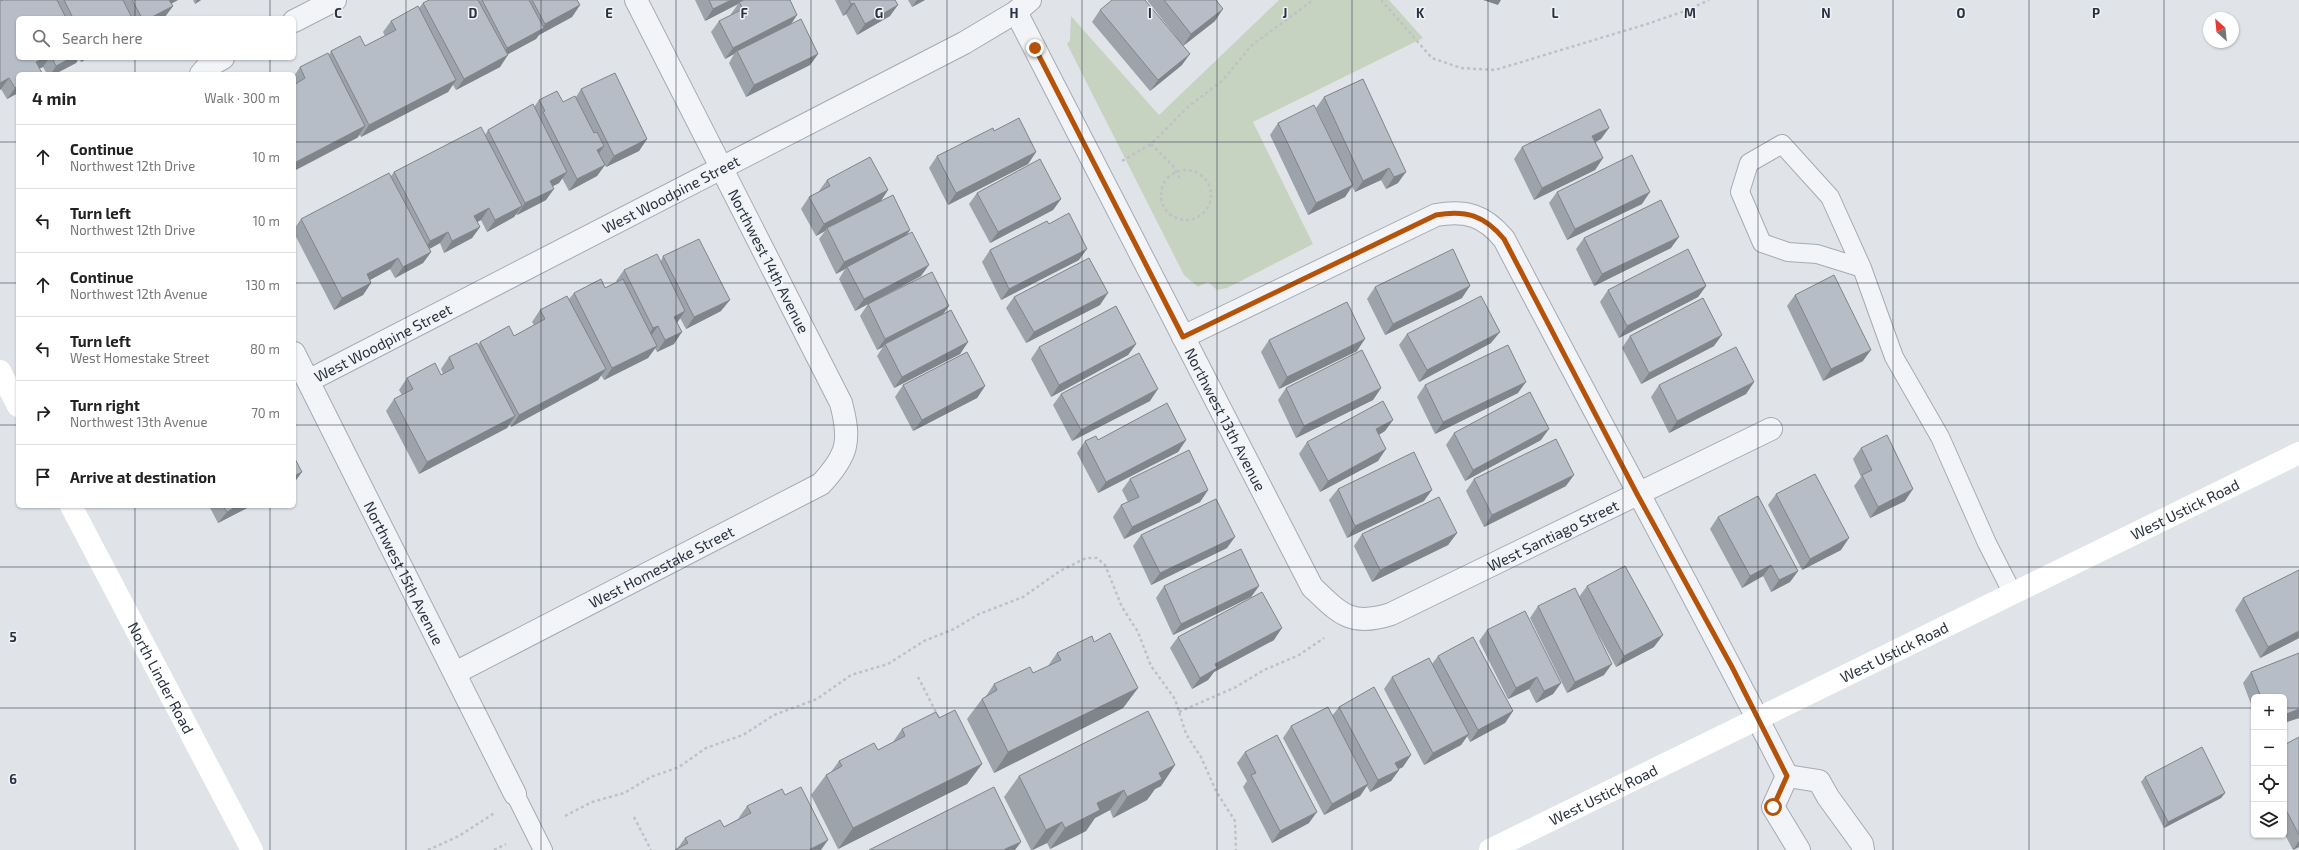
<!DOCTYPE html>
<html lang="en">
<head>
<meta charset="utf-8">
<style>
	:root { --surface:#fff; --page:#f6f6f6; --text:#222; --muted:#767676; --line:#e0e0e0 }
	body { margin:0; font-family:"Exo 2",sans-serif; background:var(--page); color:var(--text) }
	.controls { position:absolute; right:12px; bottom:12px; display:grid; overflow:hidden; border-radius:6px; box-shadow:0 1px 3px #0004 }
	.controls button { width:36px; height:36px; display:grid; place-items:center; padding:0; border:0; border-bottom:1px solid var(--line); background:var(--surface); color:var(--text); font:20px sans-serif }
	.compass { position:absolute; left:2203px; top:12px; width:36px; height:36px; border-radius:50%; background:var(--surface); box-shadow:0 1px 3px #0004; rotate:333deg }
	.stop { position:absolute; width:12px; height:12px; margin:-9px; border:3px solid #b45309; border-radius:50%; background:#fff }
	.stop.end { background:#b45309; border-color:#fff; box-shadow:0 1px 4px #0008 }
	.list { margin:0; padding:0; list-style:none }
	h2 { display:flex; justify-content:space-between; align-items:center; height:52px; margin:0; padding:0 16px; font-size:17px }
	h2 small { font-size:13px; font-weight:400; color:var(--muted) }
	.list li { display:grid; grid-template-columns:26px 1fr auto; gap:12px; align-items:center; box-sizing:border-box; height:64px; padding:0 16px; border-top:1px solid var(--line) }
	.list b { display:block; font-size:15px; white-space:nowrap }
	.list p { margin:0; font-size:13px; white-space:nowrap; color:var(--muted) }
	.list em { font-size:13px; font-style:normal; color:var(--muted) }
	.icon { flex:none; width:22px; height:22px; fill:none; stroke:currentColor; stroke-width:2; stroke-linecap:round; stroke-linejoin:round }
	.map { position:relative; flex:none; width:2299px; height:850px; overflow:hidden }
	.search { position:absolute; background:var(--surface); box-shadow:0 1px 3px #0004; left:16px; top:16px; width:280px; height:44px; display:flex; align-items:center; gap:10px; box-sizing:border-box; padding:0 14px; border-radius:6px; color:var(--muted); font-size:15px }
	.panel { position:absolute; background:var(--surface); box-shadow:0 1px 3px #0004; left:16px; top:72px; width:280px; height:436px; border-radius:6px }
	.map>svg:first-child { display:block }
</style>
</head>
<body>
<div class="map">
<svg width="2299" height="850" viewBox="0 0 2299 850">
	<rect width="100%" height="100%" fill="#e0e4e9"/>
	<path fill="#c6d3c1" d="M1279 0H1389L1423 38 1253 122 1313 244 1227 288 1217 290 1208 282 1198 287 1184 275 1067 44 1070 40 1071 16 1159 115Z"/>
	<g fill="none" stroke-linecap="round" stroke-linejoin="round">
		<defs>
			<path id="lane" d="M1862 268 1817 254 1788 252 1762 243 1740 192 1749 163 1782 144 1830 197 1862 268 1894 357 1940 437 1987 543 2013 594
				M515 794 543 850"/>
			<g id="street">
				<path id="s1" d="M1016 12 1312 587C1340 614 1351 627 1391 614L1771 429"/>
				<path d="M294 21 335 0"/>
				<path d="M201 74 207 67 223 58"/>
				<path d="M1183 337 1436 215C1466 210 1484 215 1504 239 1598 419 1695 596 1787 776"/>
				<path id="s2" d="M294 353 515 794"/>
				<path id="s3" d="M308 381 964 43 1016 12 1030 0"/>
				<path id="s4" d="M455 673 821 484C848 455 851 441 841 403L636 0"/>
				<path d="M1787 776 1819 781 1828 797 1862 844 1863 850"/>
				<path d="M1787 776 1773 807 1799 850"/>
			</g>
		</defs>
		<use href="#lane" stroke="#a5abb3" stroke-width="20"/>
		<use href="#street" stroke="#a5abb3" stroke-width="24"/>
		<path stroke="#bec2c7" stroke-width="2.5" stroke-dasharray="3 3" stroke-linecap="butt" d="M1381 0 1432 58 1461 68 1495 70 1647 24 1685 11 1709 0
			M1151 144 1173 166 1181 181
			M1122 161 1151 144 1189 106 1222 81 1251 46 1313 0
			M1161 195a25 25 0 1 1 50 0a25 25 0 1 1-50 0Z
			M918 677 939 718
			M1179 712 1236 687 1264 670 1299 655 1324 638
			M565 816 592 802 624 793 651 777 679 767 706 748 743 735 774 715 817 699 851 675 888 664 924 641 954 629 979 614 1023 597 1060 571 1086 558H1097L1105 565 1122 607 1138 632 1151 666 1175 699 1186 734 1201 757 1216 791 1235 821 1236 850
			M634 817 651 850
			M428 850 459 836 496 812
			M494 850 506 844"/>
		<use href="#lane" stroke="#f3f4f7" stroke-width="18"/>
		<use href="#street" stroke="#f3f4f7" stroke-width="22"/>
		<g stroke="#fff" stroke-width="22">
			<path d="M0 371 18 406"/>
			<path id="s5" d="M71 506 252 850"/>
			<path id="s6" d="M1490 850 2299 453"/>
		</g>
	</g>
	<path fill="#9da3aa" d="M3 0H178L171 4 173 6 164 18H18V58H88L81 62 79 58 76 63 55 74H47L43 67 39 68 42 73 41 74H18V93L7 99 1 89 0 90V1Z
		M193 0H201L195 4Z
		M429 0H577L580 5 572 17 539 35 536 39 507 54 500 67 456 90 453 85 448 92 361 137 360 135 357 138 294 84V76L300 67 329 55 331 51 365 46 385 36 383 32 391 21 419 8 423 3Z
		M695 0H790L797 15 791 24 818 54 810 65 746 97 729 63 734 54 725 59 711 32 719 21 731 15V14L738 4 705 21Z
		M835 0H895L890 16 857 35 846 14 843 16Z
		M908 0H925L912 7Z
		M1147 0H1216L1215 21 1183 46 1182 65 1150 91 1092 22 1100 10 1177 38Z
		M1363 79 1398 183 1386 189 1381 180 1355 192 1352 186 1345 197 1308 215 1270 135 1278 123 1337 153 1316 108 1324 97Z
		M581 89 647 139 639 151 606 167 605 165 597 176 569 191 562 178 559 183 553 186 546 200 517 215 516 214 514 217 487 232 481 220 477 222 480 227 472 238 444 253 440 243 429 249 431 252 423 263 395 278 390 269 370 280 371 283 363 295 334 310 294 233V229L301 219 391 176 394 172 485 135 488 130 534 107 539 100 563 102 576 97Z
		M994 131 1036 152 1028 164 948 205 929 168 937 156Z
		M1601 139 1595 142 1603 158 1595 170 1534 200 1514 159 1522 147Z
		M827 180 888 190 881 201 910 230 906 236 921 276 869 304 943 314 968 342 960 354 894 388 877 356 883 347 877 350 860 316 868 304 855 311 839 279 845 269 836 274 819 239 825 231 816 236 801 209 809 197 819 192V191Z
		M1557 192 1642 204 1567 240 1549 203Z
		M977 193 1061 199 1053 210 990 243 969 204Z
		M1049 224 1079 260 1001 300 982 262 990 250Z
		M1584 238 1671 248 1594 286 1576 249Z
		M663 256 721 311 686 329 680 318 677 323 674 344 657 352 655 348 648 358 604 380 601 375 598 380 511 427 510 424 507 428 419 474 386 411 394 399 402 395 399 390 407 378 441 375 443 374 441 369 449 357 478 345 480 342 514 336 534 325 532 322 540 310 569 299 574 293 605 288 617 282 616 281 624 270 661 261Z
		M1706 286 1698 297 1619 338 1600 302 1608 290Z
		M1375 287 1462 298 1385 335 1367 299Z
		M1795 295 1863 361 1823 381 1787 306Z
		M1014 297 1100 305 1026 343 1006 308Z
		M1407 334 1491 343 1419 382 1399 345Z
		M1630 336 1714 346 1641 384 1622 348Z
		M1269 340 1357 351 1279 389 1261 352Z
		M1136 344 1128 355 1051 397 1031 359 1039 347Z
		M1754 382 1746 394 1669 433 1651 397 1659 385Z
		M903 385 985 386 977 398 913 431 895 397Z
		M1425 385 1518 393 1435 434 1417 397Z
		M1286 388H1381L1373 400 1296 438 1278 400Z
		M1061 394 1150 401 1072 441 1053 405Z
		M1385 431 1379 435 1378 461 1320 492 1299 454 1307 442Z
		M1454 433 1541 440 1465 481 1446 445Z
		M1098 440H1186L1178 452 1098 493 1077 453 1085 441Z
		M1861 448 1905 501 1870 518 1854 486 1861 477 1853 459Z
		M1130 479 1208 490 1200 502 1124 539 1113 517 1121 505 1128 502 1122 490Z
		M1474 479 1566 486 1484 527 1466 491Z
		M1338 489 1424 501 1347 538 1329 500Z
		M1776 494 1841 550 1802 570 1768 505Z
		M209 506H251L218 523Z
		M1718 517 1798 571 1790 582 1771 592 1763 576 1742 588 1710 529Z
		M1457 533 1448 545 1372 582 1354 546 1362 534Z
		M1141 535 1227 548 1151 585 1133 546Z
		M2299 570V638L2260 658 2235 610 2243 598Z
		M1164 586H1259L1251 597 1173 635 1156 598Z
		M1587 586 1654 647 1616 667 1585 610 1604 675 1567 693 1530 618 1538 606 1579 597Z
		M1487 630 1561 683 1553 694 1536 703 1529 689 1508 699 1479 641Z
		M1178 637 1274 640 1214 672 1208 680 1192 689 1170 648Z
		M1094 642 1138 688 1123 708 994 773 967 719 982 699 986 696 994 684 1033 673 1048 666 1057 653Z
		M2299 653V718L2284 723V697H2254V712L2243 683 2251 672Z
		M1438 656 1513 711 1505 723 1470 742 1467 736 1461 745 1424 765 1384 689 1392 677 1432 664Z
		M1339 707 1403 767 1398 769 1399 770 1391 781 1370 792 1367 786 1360 796 1324 815 1283 738 1291 726 1332 716Z
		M939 718 982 764 967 784 838 849 811 795 826 775 831 772 839 761 878 750 893 742 902 729Z
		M2299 737V847L2293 850 2284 833V745Z
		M1245 752 1309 823 1272 843 1243 787 1247 781 1237 763Z
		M1175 765 1161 786 1155 789 1147 800 1113 818 1110 810 1095 818 1086 831 1050 849 1047 843 1033 850H1031L1004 797 1019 776Z
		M2254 765V774L2251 769Z
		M2145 777 2225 793 2221 798 2164 828 2141 782Z
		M785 795 821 850 677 849 685 838 724 827 738 819 747 806Z"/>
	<path fill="#80848b" d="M167 0H178L160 9Z
		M197 0H201L195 4Z
		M731 0H746L739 2 738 4 705 21 713 9Z
		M917 0H925L912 7Z
		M1483 0H1501L1498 5Z
		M854 3 846 14 843 16 851 4Z
		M580 5 572 17 539 35 536 39 499 59 507 48 542 29 545 24Z
		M898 5 890 16 857 35 865 24Z
		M173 6 164 18H150Z
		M1223 9 1215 21 1183 46 1191 34Z
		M797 15 789 27 737 51 734 54 725 59 733 48Z
		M818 54 810 65 746 97 754 85Z
		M1190 54 1182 65 1150 91 1158 80Z
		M508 55 500 67 456 90 464 79Z
		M45 58H49L43 67 28 74 36 62Z
		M71 58H79L76 63 55 74H51L56 66Z
		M83 58H88L81 62Z
		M9 78 1 89 0 90V83Z
		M456 80 448 92 361 137 369 125Z
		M18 86V93L7 99 15 88Z
		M365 126 357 138 294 171V163Z
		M1609 128 1601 139 1584 148 1592 136Z
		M647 139 639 151 606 167 614 156Z
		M604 146 596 158 597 150Z
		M1036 152 1028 164 948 205 956 193Z
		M1603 158 1595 170 1534 200 1542 188Z
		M605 165 597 176 569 191 577 179Z
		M1389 168 1381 180 1355 192 1363 181Z
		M567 172 559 183 542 192 550 181Z
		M1406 172 1398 183 1386 189 1394 177Z
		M1353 185 1345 197 1308 215 1316 203Z
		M554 189 546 200 517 215 525 203Z
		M888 190 880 202 827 228 825 231 816 236 824 224Z
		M1650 192 1642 204 1567 240 1575 229Z
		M1061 199 1053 210 990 243 998 232Z
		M522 206 514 217 487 232 495 220Z
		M489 208 481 220 466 228 474 216Z
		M480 227 472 238 444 253 452 241Z
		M910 230 902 241 847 267 845 269 836 274 844 262Z
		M448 232 440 243 422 253 430 241Z
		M1679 237 1671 248 1594 286 1602 274Z
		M1087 249 1079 260 1001 300 1009 289Z
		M431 252 423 263 395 278 403 267Z
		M398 258 390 269 359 286 367 274Z
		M929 265 921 276 855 311 864 299Z
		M371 283 363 295 334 310 342 298Z
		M1470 286 1462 298 1385 335 1393 324Z
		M1706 286 1698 297 1619 338 1627 326Z
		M1108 293 1100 305 1026 343 1034 332Z
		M730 300 721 311 686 329 694 317Z
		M949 306 941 317 885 344 883 347 877 350 885 339Z
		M685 311 677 323 674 317Z
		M658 326 650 337 645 340 653 328Z
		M682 332 674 344 657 352 665 340Z
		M1500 332 1491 343 1419 382 1427 370Z
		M1722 335 1714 346 1641 384 1649 373Z
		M1365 339 1357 351 1279 389 1287 377Z
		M968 342 960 354 894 388 902 377Z
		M1136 344 1128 355 1051 397 1059 385Z
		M657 346 648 358 604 380 612 368Z
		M1871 350 1863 361 1823 381 1831 369Z
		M606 369 598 380 511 427 519 415Z
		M1526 382 1518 393 1435 434 1443 422Z
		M1754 382 1746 394 1669 433 1677 421Z
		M985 386 977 398 913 431 922 420Z
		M1381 388 1373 400 1296 438 1304 426Z
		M1158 389 1150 401 1072 441 1081 430Z
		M515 416 507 428 419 474 427 462Z
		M1393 420 1385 431 1368 441 1376 429Z
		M1549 429 1541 440 1465 481 1473 470Z
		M1186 440 1178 452 1098 493 1106 482Z
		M1386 449 1378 461 1320 492 1328 481Z
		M302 472 294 483V476Z
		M1574 475 1566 486 1484 527 1492 515Z
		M1913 489 1905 501 1870 518 1878 507Z
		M1208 490 1200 502 1124 539 1132 527Z
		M1432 490 1424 501 1347 538 1355 526Z
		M237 506H251L218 523 227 512Z
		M1457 533 1448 545 1372 582 1380 570Z
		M1235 537 1227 548 1151 585 1160 573Z
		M1849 538 1841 550 1802 570 1810 559Z
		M1771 565 1763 576 1742 588 1750 576Z
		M1798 571 1790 582 1771 592 1779 580Z
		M1259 586 1251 597 1173 635 1181 624Z
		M1282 628 1274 640 1214 672 1208 680 1192 689 1200 678 1215 664Z
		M2299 631V638L2260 658 2268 647Z
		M1663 635 1654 647 1616 667 1624 656Z
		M1612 664 1604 675 1567 693 1575 682Z
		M1537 677 1529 689 1508 699 1516 688Z
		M1561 683 1553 694 1536 703 1544 691Z
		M1138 688 1123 708 994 773 1008 752Z
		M2299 709V718L2284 723V715Z
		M1513 711 1505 723 1470 742 1478 730Z
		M1469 734 1461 745 1424 765 1433 753Z
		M1411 755 1403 767 1387 775 1395 763Z
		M982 764 967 784 838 849 853 828Z
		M1175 765 1161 786 1155 789 1147 800 1113 818 1127 797 1159 773Z
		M1399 770 1391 781 1370 792 1378 780Z
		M1368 784 1360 796 1324 815 1332 804Z
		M1124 790 1110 810 1095 818 1086 831 1050 849 1065 828 1097 803Z
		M2225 793 2221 798 2164 828 2168 822Z
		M1317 812 1309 823 1272 843 1280 831Z
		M1062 822 1047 843 1032 850 1046 830Z
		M828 840 821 850H809Z
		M2299 841V847L2293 850Z
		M1021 842 1015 850H1004L1005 849Z"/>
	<path fill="#b7bdc6" stroke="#80848b" d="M3 0H57L66 18H18V58H45L36 62 42 73 41 74H18V86L15 88 9 78 0 83V1Z
		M64 0H123L131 16 128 18H73Z
		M132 0H169L173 6 150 18H142Z
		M429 0H478L508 55 464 79 423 3Z
		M482 0H529L544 28 507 48Z
		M532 0H577L580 5 545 24Z
		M709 0H731L713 9Z
		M744 0H790L797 15 733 48 719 21 743 9 739 2Z
		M849 0H895L898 5 865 24 854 3 851 4Z
		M1112 0H1145L1190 54 1158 80 1100 10Z
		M1164 0H1216L1223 9 1191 34Z
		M418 6 456 80 369 125 331 51 360 36 365 46 396 30 391 21Z
		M801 19 818 54 754 85 737 51Z
		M328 53 365 126 294 163V85L305 78 300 67Z
		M52 58H71L56 66Z
		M615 73 647 139 614 156 581 89Z
		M1363 79 1406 172 1394 177 1389 168 1363 181 1324 97Z
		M557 91 563 102 575 96 594 133 597 132 604 146 597 150 605 165 577 179 543 112 545 111 539 100Z
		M533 104 567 172 550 181 554 189 525 203 488 130Z
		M1314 105 1353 185 1316 203 1278 123Z
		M1600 109 1609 128 1592 136 1603 158 1542 188 1522 147Z
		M1019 118 1036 152 956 193 937 156 993 128 994 131Z
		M481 127 522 206 495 220 489 208 474 216 480 227 452 241 448 232 430 241 394 172Z
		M1632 155 1650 192 1575 229 1557 192Z
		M870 157 888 190 824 224 809 197 830 186 827 180Z
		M1040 159 1061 199 998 232 977 193Z
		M389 173 431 252 403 267 398 258 367 274 371 283 342 298 301 219Z
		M893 195 910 230 844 262 827 228Z
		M1661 200 1679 237 1602 274 1584 238Z
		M1069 213 1087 249 1009 289 990 250 1047 221 1049 224Z
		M912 232 929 265 864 299 847 267Z
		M699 239 730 300 694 317 663 256Z
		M1453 249 1470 286 1393 324 1375 287Z
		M1688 249 1706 286 1627 326 1608 290Z
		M657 254 685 311 674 317 682 332 665 340 658 326 653 328 624 270Z
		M1089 258 1108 293 1034 332 1014 297Z
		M932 272 949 306 885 339 868 304Z
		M1834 275 1871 350 1831 369 1795 295Z
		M601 279 605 288 623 279 657 346 612 368 574 293Z
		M567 296 606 369 519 415 480 342 509 326 514 336 545 319 540 310Z
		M1481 296 1500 332 1427 370 1407 334Z
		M1703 298 1722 335 1649 373 1630 336Z
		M1347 302 1365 339 1287 377 1269 340Z
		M1116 306 1136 344 1059 385 1039 347Z
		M951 310 968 342 902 377 885 344Z
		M477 343 515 416 427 462 394 399 413 389 407 378 435 363 441 375 454 368 449 357Z
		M1508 345 1526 382 1443 422 1425 385Z
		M1736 347 1754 382 1677 421 1659 385Z
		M1362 350 1381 388 1304 426 1286 388Z
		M967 352 985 386 922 420 903 385Z
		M1139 353 1158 389 1081 430 1061 394Z
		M1530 392 1549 429 1473 470 1454 433Z
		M1383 401 1393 420 1376 429 1386 449 1328 481 1307 442Z
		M1167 403 1186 440 1106 482 1085 441 1096 436 1098 440Z
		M1887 435 1913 489 1878 507 1862 475 1872 470 1861 448Z
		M1556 439 1574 475 1492 515 1474 479Z
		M1189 450 1208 490 1132 527 1121 505 1139 497 1130 479Z
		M1414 452 1432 490 1355 526 1338 489Z
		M294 457 302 472 294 476Z
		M1815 474 1849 538 1810 559 1776 494Z
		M1758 496 1798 571 1779 580 1771 565 1750 576 1718 517Z
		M1439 497 1457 533 1380 570 1362 534Z
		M1216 499 1235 537 1160 573 1141 535Z
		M223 506H237L227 512Z
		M1241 549 1259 586 1181 624 1164 586Z
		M1625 566 1663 635 1624 656 1587 586Z
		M2299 570V631L2268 647 2243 598Z
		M1575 588 1612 664 1575 682 1538 606Z
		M1262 592 1282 628 1215 664 1217 668 1200 678 1178 637Z
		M1525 611 1561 683 1544 691 1537 677 1516 688 1487 630Z
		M1110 633 1138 688 1008 752 982 699 997 690 994 684 1030 667 1033 673 1061 660 1057 653 1092 636 1094 642Z
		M1473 637 1513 711 1478 730 1438 656Z
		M2299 653V709L2284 715V697H2261L2251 672Z
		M1429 658 1469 734 1433 753 1392 677Z
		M1374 687 1411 755 1395 763 1399 770 1378 780 1339 707Z
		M1328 707 1368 784 1332 804 1291 726Z
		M955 710 982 764 853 828 826 775 842 766 839 761 874 743 878 750 905 736 902 729 936 712 939 718Z
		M1148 711 1175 765 1159 773 1162 779 1127 797 1124 790 1097 803 1100 810 1065 828 1062 822 1046 830 1019 776Z
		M1277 735 1317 812 1280 831 1251 775 1256 773 1245 752Z
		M2299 737V835L2284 806V745Z
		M2202 747 2225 793 2168 822 2145 777Z
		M801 787 828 840 809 850H675L688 843 685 838 720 820 724 827 751 813 747 806 782 789 785 795Z
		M994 787 1021 842 1005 849V850H869Z"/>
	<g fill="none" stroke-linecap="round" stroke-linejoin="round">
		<path stroke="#b45309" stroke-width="5" d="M1035 48 1183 337 1436 215C1466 210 1484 215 1504 239L1637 494 1732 667 1787 776 1773 807"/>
	</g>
	<path fill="none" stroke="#293240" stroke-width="1" stroke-opacity="0.55" d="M135 0V18M270 0V18M406 0V850M541 0V850M676 0V850M811 0V850M947 0V850M1082 0V850M1217 0V850M1352 0V850M1488 0V850M1623 0V850M1758 0V850M1893 0V850M2029 0V850M2164 0V850M135 58V74M270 58V74M0 142H18M294 142H2299M0 283H18M294 283H2299M0 425H18M294 425H2299M135 506V850M270 506V850M0 567H2299M0 708H2254M2284 708H2299"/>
	<g text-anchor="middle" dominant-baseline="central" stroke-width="3" stroke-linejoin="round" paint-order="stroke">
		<g font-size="15" fill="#293240" stroke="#f0f3f6">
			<text stroke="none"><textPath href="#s3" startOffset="408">West Woodpine Street</textPath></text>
			<text transform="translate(769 261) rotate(63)">Northwest 14th Avenue</text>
			<text stroke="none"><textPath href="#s3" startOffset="84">West Woodpine Street</textPath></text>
			<text stroke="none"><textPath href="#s1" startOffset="458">Northwest 13th Avenue</textPath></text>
			<text stroke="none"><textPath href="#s6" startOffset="774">West Ustick Road</textPath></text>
			<text stroke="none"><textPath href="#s1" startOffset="917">West Santiago Street</textPath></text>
			<text stroke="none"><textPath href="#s4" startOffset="232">West Homestake Street</textPath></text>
			<text stroke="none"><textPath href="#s2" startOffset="246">Northwest 15th Avenue</textPath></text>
			<text stroke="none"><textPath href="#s6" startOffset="450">West Ustick Road</textPath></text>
			<text stroke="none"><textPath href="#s5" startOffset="194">North Linder Road</textPath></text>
			<text stroke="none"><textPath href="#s6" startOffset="126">West Ustick Road</textPath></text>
		</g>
	</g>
	<g font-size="13" text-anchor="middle" font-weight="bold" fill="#293240" stroke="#f0f3f6" stroke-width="3" stroke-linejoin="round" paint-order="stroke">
		<text x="338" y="18">C</text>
		<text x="473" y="18">D</text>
		<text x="609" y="18">E</text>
		<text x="744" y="18">F</text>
		<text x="879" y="18">G</text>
		<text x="1014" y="18">H</text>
		<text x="1150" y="18">I</text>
		<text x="1285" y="18">J</text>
		<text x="1420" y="18">K</text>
		<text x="1555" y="18">L</text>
		<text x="1690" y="18">M</text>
		<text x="1826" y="18">N</text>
		<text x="1961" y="18">O</text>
		<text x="2096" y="18">P</text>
		<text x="13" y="642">5</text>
		<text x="13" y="784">6</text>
	</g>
</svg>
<div class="controls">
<button>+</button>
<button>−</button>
<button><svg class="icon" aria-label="locate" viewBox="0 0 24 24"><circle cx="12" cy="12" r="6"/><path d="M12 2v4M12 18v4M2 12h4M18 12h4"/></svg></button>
<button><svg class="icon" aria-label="layers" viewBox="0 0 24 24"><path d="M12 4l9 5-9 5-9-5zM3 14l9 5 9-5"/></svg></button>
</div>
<svg class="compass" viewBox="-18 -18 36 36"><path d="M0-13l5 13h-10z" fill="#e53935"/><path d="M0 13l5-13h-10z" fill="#767676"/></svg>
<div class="stop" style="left:1773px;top:807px"></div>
<div class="stop end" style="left:1035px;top:48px"></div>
<div class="search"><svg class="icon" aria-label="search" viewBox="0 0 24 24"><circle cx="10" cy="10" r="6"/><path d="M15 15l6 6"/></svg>Search here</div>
<section class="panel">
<h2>4 min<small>Walk · 300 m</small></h2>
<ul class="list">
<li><svg class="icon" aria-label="ahead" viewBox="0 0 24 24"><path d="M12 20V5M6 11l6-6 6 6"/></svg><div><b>Continue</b><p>Northwest 12th Drive</p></div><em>10 m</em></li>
<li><svg class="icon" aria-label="left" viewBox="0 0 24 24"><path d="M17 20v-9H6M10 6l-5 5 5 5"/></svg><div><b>Turn left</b><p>Northwest 12th Drive</p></div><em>10 m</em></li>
<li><svg class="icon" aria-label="ahead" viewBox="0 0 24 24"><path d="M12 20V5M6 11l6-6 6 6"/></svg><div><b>Continue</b><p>Northwest 12th Avenue</p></div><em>130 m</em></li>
<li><svg class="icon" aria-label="left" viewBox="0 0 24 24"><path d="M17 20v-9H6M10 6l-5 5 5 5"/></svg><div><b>Turn left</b><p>West Homestake Street</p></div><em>80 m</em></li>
<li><svg class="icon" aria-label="right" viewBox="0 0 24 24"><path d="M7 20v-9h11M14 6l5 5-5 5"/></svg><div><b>Turn right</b><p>Northwest 13th Avenue</p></div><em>70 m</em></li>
<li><svg class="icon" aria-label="arrive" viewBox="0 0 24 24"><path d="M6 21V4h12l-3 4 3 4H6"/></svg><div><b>Arrive at destination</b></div></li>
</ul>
</section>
</div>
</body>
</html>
